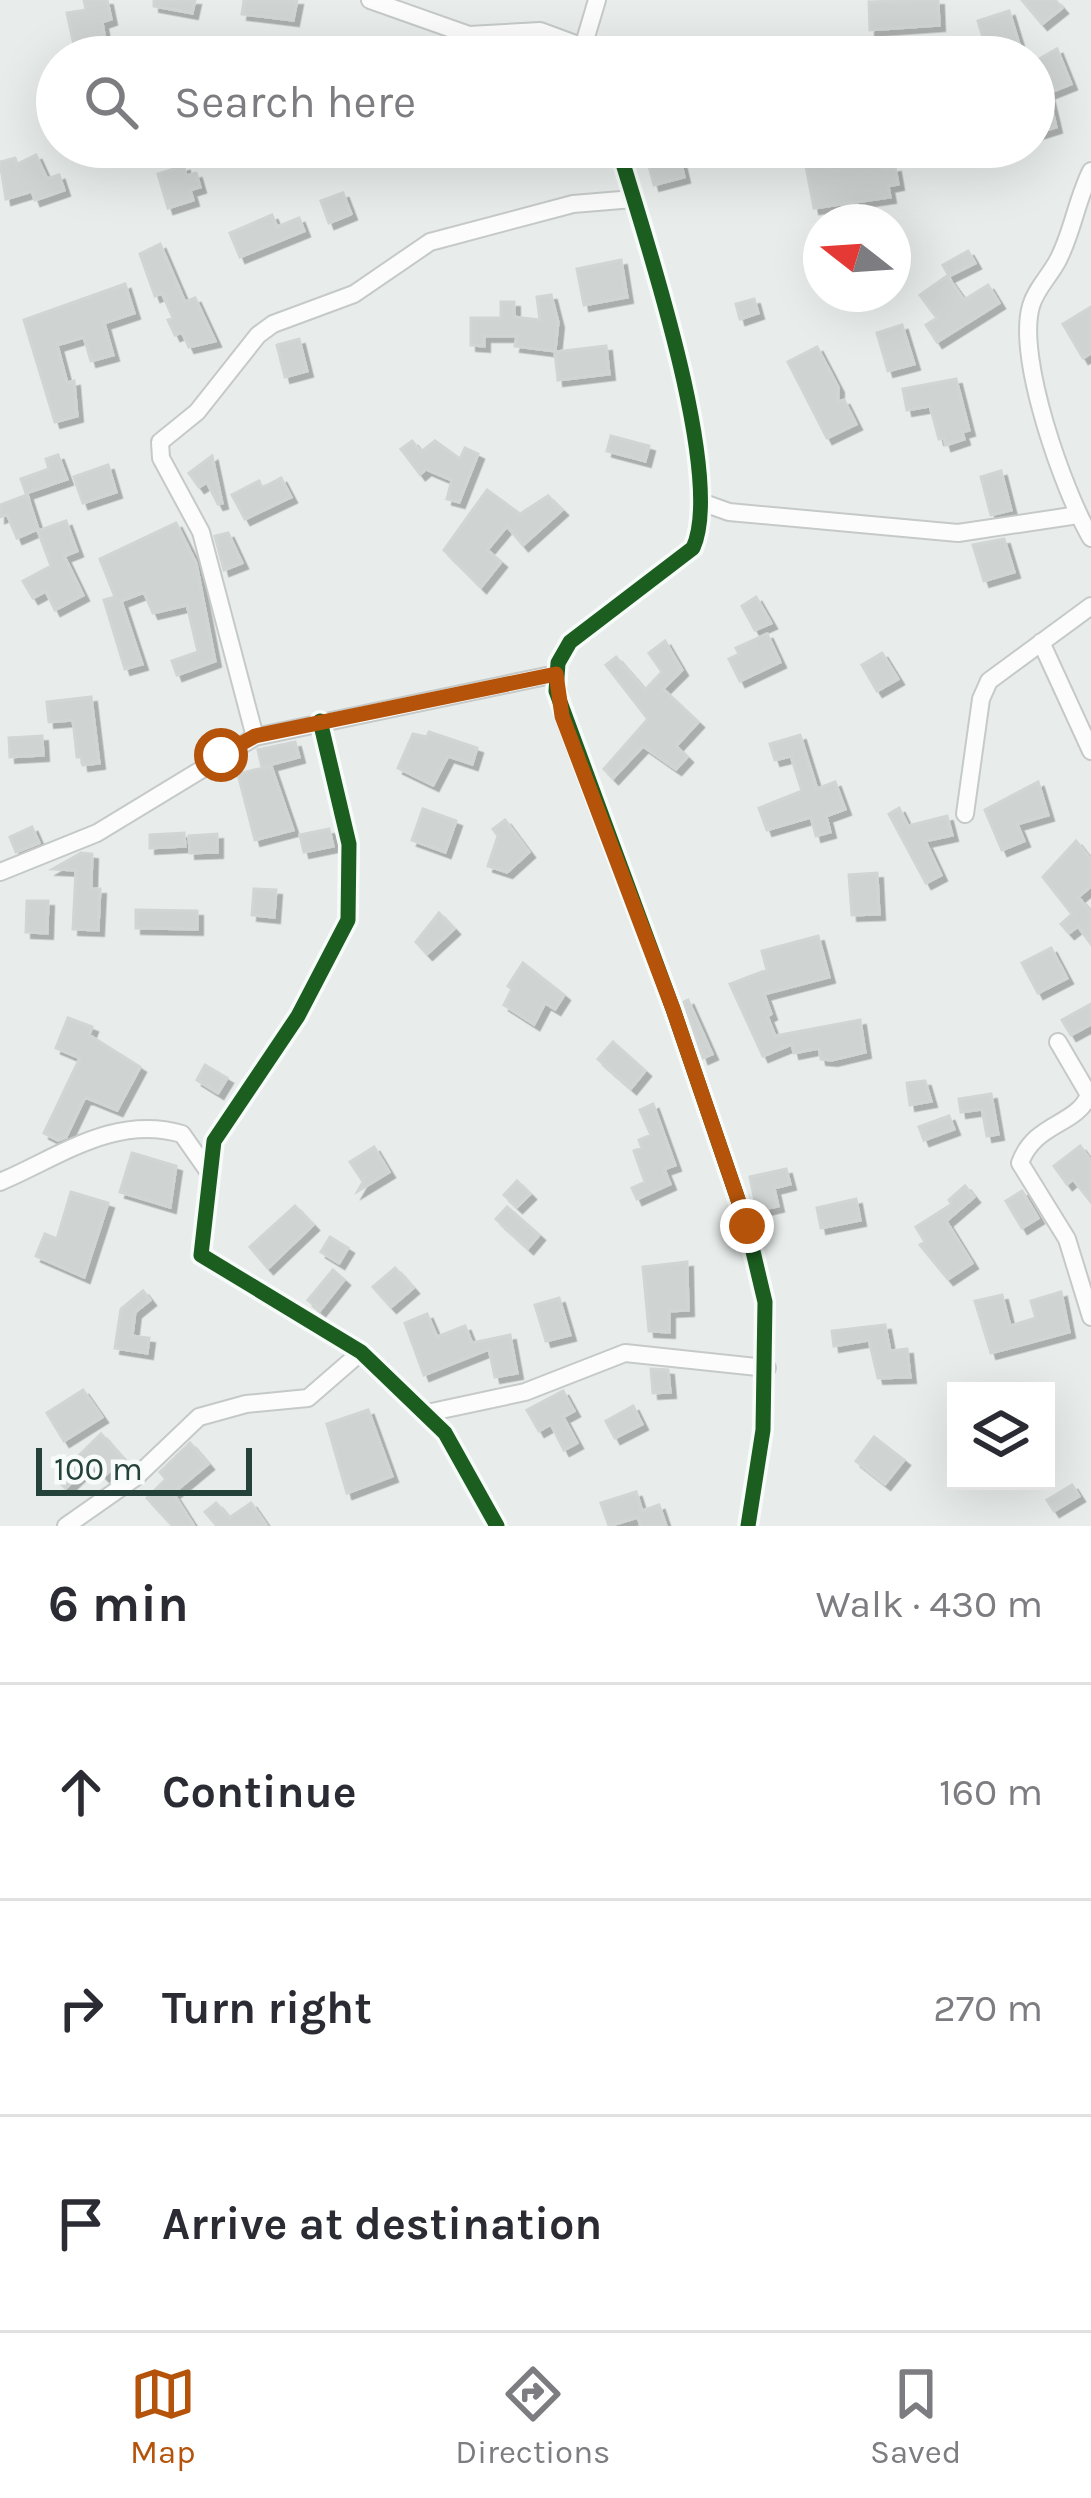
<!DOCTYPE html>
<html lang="en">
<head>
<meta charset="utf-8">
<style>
	:root { --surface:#fff; --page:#f7f7f7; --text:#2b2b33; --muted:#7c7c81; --line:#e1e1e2; --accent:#b45309 }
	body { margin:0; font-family:Karla,sans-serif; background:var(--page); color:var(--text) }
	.controls { position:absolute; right:36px; bottom:36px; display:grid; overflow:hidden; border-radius:0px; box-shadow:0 12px 48px #0002 }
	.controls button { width:108px; height:108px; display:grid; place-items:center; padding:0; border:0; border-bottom:3px solid var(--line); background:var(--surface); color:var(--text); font:60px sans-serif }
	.compass { position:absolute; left:803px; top:204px; width:108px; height:108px; border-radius:50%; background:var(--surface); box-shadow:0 12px 48px #0002; rotate:287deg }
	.scale { position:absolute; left:36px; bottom:30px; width:216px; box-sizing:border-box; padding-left:12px; border:6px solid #24423a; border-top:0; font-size:33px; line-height:42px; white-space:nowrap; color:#24423a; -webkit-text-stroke:9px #f7fbf9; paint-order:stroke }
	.stop { position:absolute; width:36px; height:36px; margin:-27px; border:9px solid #b45309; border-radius:50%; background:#fff }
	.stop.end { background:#b45309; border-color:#fff; box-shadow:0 3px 12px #0008 }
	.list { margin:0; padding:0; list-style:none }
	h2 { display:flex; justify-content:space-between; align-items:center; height:156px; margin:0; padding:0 48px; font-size:51px }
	h2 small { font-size:39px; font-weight:400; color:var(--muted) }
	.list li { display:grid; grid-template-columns:78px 1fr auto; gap:36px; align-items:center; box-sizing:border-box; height:216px; padding:0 48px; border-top:3px solid var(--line) }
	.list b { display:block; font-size:45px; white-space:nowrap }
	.list em { font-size:39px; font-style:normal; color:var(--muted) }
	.icon { flex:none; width:66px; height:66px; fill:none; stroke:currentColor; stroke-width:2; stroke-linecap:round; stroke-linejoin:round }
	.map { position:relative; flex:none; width:1091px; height:1526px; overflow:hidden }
	.search { position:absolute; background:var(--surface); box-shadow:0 12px 48px #0002; left:36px; right:36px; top:36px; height:132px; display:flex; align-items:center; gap:30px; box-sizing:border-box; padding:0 42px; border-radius:66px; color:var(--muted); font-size:45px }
	.sheet { height:804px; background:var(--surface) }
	nav { display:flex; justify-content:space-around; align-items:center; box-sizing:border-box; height:168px; border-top:3px solid var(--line); background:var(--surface); font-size:33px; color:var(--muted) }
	nav a { display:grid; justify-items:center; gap:6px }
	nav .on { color:var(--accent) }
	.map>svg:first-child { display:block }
</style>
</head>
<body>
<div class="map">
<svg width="1091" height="1526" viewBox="0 0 1091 1526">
	<defs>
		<filter id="shadow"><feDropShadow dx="5.5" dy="5.5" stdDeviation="0" flood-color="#0004"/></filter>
	</defs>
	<rect width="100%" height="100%" fill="#e8edeb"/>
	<path fill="#cfd4d2" stroke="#d1d6d4" stroke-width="3" filter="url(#shadow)" d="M84 0H107L111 19 102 22 105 40 74 45 67 13 86 10Z
		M154 0H195L192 13 154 6Z
		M244 0H297L293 20 242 14Z
		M938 0 939 25 870 30 869 2Z
		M1022 0H1055L1062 8 1042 24Z
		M1009 11 1019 44 988 54 978 21Z
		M1057 49 1071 84 1048 93 1056 127 1034 134V62Z
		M677 147 684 177 654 185 646 154Z
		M36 155 47 179 59 175 64 190 35 200 32 191 6 199 0 162 15 158 17 164Z
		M834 155 836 166 882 157 884 169 895 167 898 184 888 186 890 197 814 208 805 161Z
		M184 166 186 176 196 173 200 187 190 190 193 200 168 208 158 174Z
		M343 193 351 214 329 223 321 201Z
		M272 215 277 227 299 218 304 231 240 257 230 233Z
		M160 244 185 302 195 298 215 341 189 347 182 332 175 335 168 320 173 318 162 293 155 296 140 254Z
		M968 251 975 263 949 276 943 265Z
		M621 260 627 297 584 305 577 269Z
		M947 276 964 300 988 285 999 303 937 342 926 325 937 318 920 295Z
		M125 284 134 313 104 323 113 355 91 361 84 337 57 345 67 383 74 381 77 416 55 422 24 320Z
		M551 295 558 322 555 351 515 346 517 336H484V346L471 345V318H501V302H514V317L540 320 537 297Z
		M754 299 758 313 740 319 736 304Z
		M1091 307V353L1083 358 1063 324Z
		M902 325 914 364 888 371 877 333Z
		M299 339 307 371 285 377 277 345Z
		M606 346 609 374 558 380 555 352Z
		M817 347 838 387V402L844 400 856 424 827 438 788 362Z
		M956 379 969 430 962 432 964 439 946 445 944 438 939 439 930 406 907 410 903 389Z
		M611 436 649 446 645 461 607 451Z
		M412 441 421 452 435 441 460 459 465 448 478 454 459 502 447 499 452 480 426 469 420 474 401 449Z
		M58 455 67 479 26 493 21 479 49 469 46 459Z
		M212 456 222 503 218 504 207 482 199 487 189 473Z
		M108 465 116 492 83 503 74 477Z
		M1001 471 1011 510 991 515 981 477Z
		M281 478 291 497 245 519 232 495 259 481 262 488Z
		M487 490 520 514 548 496 562 510 523 545 507 526 487 550 501 562 481 587 444 550Z
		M27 495 38 529 17 538 7 514 0 517V505Z
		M66 521 77 551 64 556 83 595 55 610 46 591 33 598 23 581 51 566 38 531Z
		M176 523 196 563 215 661 177 675 172 661 198 652 187 605 153 613 144 592 121 601 142 664 125 669 104 600 115 597 100 559Z
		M228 533 242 563 224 570 215 536Z
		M1004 539 1014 572 984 581 973 545Z
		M756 597 771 623 755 630 742 606Z
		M767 634 780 662 740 681 729 659 739 654 736 648Z
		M665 641 682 670 663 689 698 722 676 746 687 757 676 769 643 746 613 778 604 769 648 719 606 665 616 657 645 690 662 672 649 653Z
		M882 653 898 679 877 691 862 665Z
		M91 697 99 763 83 765 82 757H77L73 720 49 722 47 702Z
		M429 732 477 748 472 764 448 756 433 785 398 768 413 734 427 737Z
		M800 735 817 789 835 782 845 809 826 816 830 832 816 836 811 817 767 830 759 808 802 791 791 756 775 760 770 744Z
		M42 736 43 755 10 757 9 738Z
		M295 742 299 757 262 767 258 750Z
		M271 766 293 830 255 840 238 774Z
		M1038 782 1048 815 1017 824 1024 841 1002 850 985 810Z
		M899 808 908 826 947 816 952 835 925 841 941 875 926 883 889 814Z
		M423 809 456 821 445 852 412 840Z
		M505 820 529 852 507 872 488 866 498 836 493 829Z
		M32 827 39 843 16 852 10 837Z
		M329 829 333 846 304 852 300 835Z
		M184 833 185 846 150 848V835Z
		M217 834V852L190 853 189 836Z
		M1076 841 1091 860V886L1078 897 1091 913V944L1078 926 1069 933 1061 924 1072 914 1043 877Z
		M81 853 92 854 91 889H100L98 930 73 929 76 870 53 869Z
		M877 873 879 914 852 915 849 875Z
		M254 889 276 890 274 917 252 915Z
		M27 901H48L47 933 26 932Z
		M136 910 197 911V929L136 928Z
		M439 913 454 929 427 954 416 942Z
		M818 936 829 977 764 994 771 1014 767 1016 775 1036 860 1020 865 1052 832 1060 821 1059 819 1048 794 1053 792 1044 763 1056 730 984 767 970 762 951Z
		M1051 948 1067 978 1038 993 1022 963Z
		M523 963 564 995 555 1009 545 1003 534 1024 504 1005 512 989 508 986Z
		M688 1000 712 1054 703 1058 684 1002Z
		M1091 1004V1024L1071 1035 1062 1020Z
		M68 1018 92 1027 89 1035 140 1067 117 1110 85 1097 66 1137 58 1140 44 1133 80 1058 56 1048Z
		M613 1042 645 1071 631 1088 598 1059Z
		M205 1065 227 1078 218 1093 197 1080Z
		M925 1081 931 1101 910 1105 907 1083Z
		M991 1094 998 1134 987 1136 982 1109 961 1112 959 1099Z
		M653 1104 675 1165 664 1169 670 1184 637 1199 632 1188 645 1182 634 1151 642 1148 639 1140 651 1135 640 1110Z
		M949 1116 954 1129 924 1140 919 1127Z
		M1080 1146 1091 1161V1202L1073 1179 1067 1184 1054 1166Z
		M374 1147 389 1172 358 1191 367 1175 362 1180 350 1162Z
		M132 1153 176 1166 170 1207 120 1192Z
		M786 1169 790 1184 774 1188 778 1206 757 1211 750 1177Z
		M517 1181 530 1194 517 1207 504 1195Z
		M965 1186 974 1197 946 1221 972 1263 948 1279 920 1245 925 1242 916 1227 952 1204 949 1200Z
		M1022 1191 1038 1218 1022 1228 1006 1201Z
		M71 1192 108 1203 84 1277 36 1256 45 1234 57 1239Z
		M856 1199 860 1220 821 1228 817 1208Z
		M295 1206 313 1225 268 1268 250 1247Z
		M507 1207 539 1235 528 1248 496 1219Z
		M330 1237 348 1248 339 1263 321 1252Z
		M687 1262 688 1310 669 1311V1332L649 1331 643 1267Z
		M395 1268 413 1288 391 1307 373 1287Z
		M333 1270 344 1280 320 1310 308 1300Z
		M143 1291 150 1300 135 1312 132 1336 149 1338 147 1353 115 1348 121 1309Z
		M1061 1292 1069 1332 991 1353 975 1301 1002 1295 1010 1326 1036 1318 1031 1301Z
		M559 1298 570 1335 546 1341 535 1305Z
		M427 1314 437 1337 465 1326 472 1343 510 1335 517 1373 495 1377 489 1349 424 1375 405 1323Z
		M885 1325 890 1351 907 1349 910 1377 878 1378 869 1340 834 1346 832 1331Z
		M651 1369 668 1370 670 1392 653 1393Z
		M83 1390 102 1417 64 1441 47 1413Z
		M563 1391 574 1411 563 1417 577 1443 564 1450 551 1424 539 1431 527 1410Z
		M633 1406 642 1424 615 1438 606 1421Z
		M368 1410 392 1476 347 1493 327 1424Z
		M101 1434 123 1459 104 1476 92 1463 66 1488 56 1478Z
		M874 1437 904 1460 885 1484 856 1461Z
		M190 1443 208 1464 173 1493 194 1526H173L147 1498 166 1479 160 1472Z
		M1072 1485 1079 1496 1054 1511 1047 1500Z
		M636 1492 642 1511 659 1505 666 1526H641L638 1517 609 1526 601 1503Z
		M216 1503 229 1518 251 1503 267 1526H217L205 1512Z"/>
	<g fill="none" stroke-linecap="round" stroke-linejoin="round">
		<defs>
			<path id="minor" d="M370 0 469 35 540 31 586 48
				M589 56 586 37 597 0
				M618 147C642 228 726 476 693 548L570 642 558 663 556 691 673 1009 747 1226 765 1302 763 1430 748 1526
				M1091 171C1077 199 1073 230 1059 258 1051 275 1036 288 1031 306 1016 358 1064 492 1091 538
				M701 502 729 512 958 533 1078 515
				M1041 642 1091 751
				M320 721 349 844 348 920 298 1016 214 1141 201 1255 361 1352 445 1433 497 1526
				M255 737 201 532 161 458 160 442 197 412 258 335 273 324 354 294 430 242 573 204 633 199
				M965 814 981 699 989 681 1091 606
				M0 872 97 833 255 737 556 674
				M1058 1042 1089 1095C1076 1126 1035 1122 1020 1163L1067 1239 1091 1317
				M0 1182C59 1157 115 1114 182 1134L208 1171
				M427 1413 525 1392 625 1353 767 1368
				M66 1526 136 1477 199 1417 246 1404 308 1398 361 1352"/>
		</defs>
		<use href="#minor" stroke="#c5cac8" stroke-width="20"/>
		<use href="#minor" stroke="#fcfcfc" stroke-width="16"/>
		<defs>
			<path id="cycleway" d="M618 147C642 228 726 476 693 548L570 642 558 663 556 691 673 1009 747 1226 765 1302 763 1430 748 1526
				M320 721 349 844 348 920 298 1016 214 1141 201 1255 361 1352 445 1433 497 1526"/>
		</defs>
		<use href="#cycleway" stroke="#f7fbf9" stroke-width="22"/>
		<use href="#cycleway" stroke="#1b5e20" stroke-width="15"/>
	</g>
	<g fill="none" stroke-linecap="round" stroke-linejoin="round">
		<path stroke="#b45309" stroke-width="15" d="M221 755 255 736 556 674 562 716 673 1009 747 1226"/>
	</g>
</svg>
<div class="controls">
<button><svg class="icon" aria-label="layers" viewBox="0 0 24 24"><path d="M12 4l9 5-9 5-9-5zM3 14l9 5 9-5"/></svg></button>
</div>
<svg class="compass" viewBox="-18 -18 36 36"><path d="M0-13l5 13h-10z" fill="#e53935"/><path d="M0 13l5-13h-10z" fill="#7c7c81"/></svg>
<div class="scale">100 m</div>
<div class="stop" style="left:221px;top:755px"></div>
<div class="stop end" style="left:747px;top:1226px"></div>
<div class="search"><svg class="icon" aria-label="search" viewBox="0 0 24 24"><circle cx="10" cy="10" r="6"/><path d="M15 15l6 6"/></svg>Search here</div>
</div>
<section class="sheet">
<h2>6 min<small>Walk · 430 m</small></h2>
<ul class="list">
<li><svg class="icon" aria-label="ahead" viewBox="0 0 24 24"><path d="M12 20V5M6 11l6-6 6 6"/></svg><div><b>Continue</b></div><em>160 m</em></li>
<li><svg class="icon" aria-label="right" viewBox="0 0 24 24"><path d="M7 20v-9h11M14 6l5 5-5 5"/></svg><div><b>Turn right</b></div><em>270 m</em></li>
<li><svg class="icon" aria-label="arrive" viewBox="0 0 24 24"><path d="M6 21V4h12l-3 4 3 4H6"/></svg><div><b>Arrive at destination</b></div></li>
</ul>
</section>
<nav>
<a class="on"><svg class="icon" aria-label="map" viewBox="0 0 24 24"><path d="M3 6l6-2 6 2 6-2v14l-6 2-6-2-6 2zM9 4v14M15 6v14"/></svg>Map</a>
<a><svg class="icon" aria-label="directions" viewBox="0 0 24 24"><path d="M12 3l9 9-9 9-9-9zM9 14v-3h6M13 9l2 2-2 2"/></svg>Directions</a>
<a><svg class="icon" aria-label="saved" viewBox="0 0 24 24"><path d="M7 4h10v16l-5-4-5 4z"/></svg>Saved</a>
</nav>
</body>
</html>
